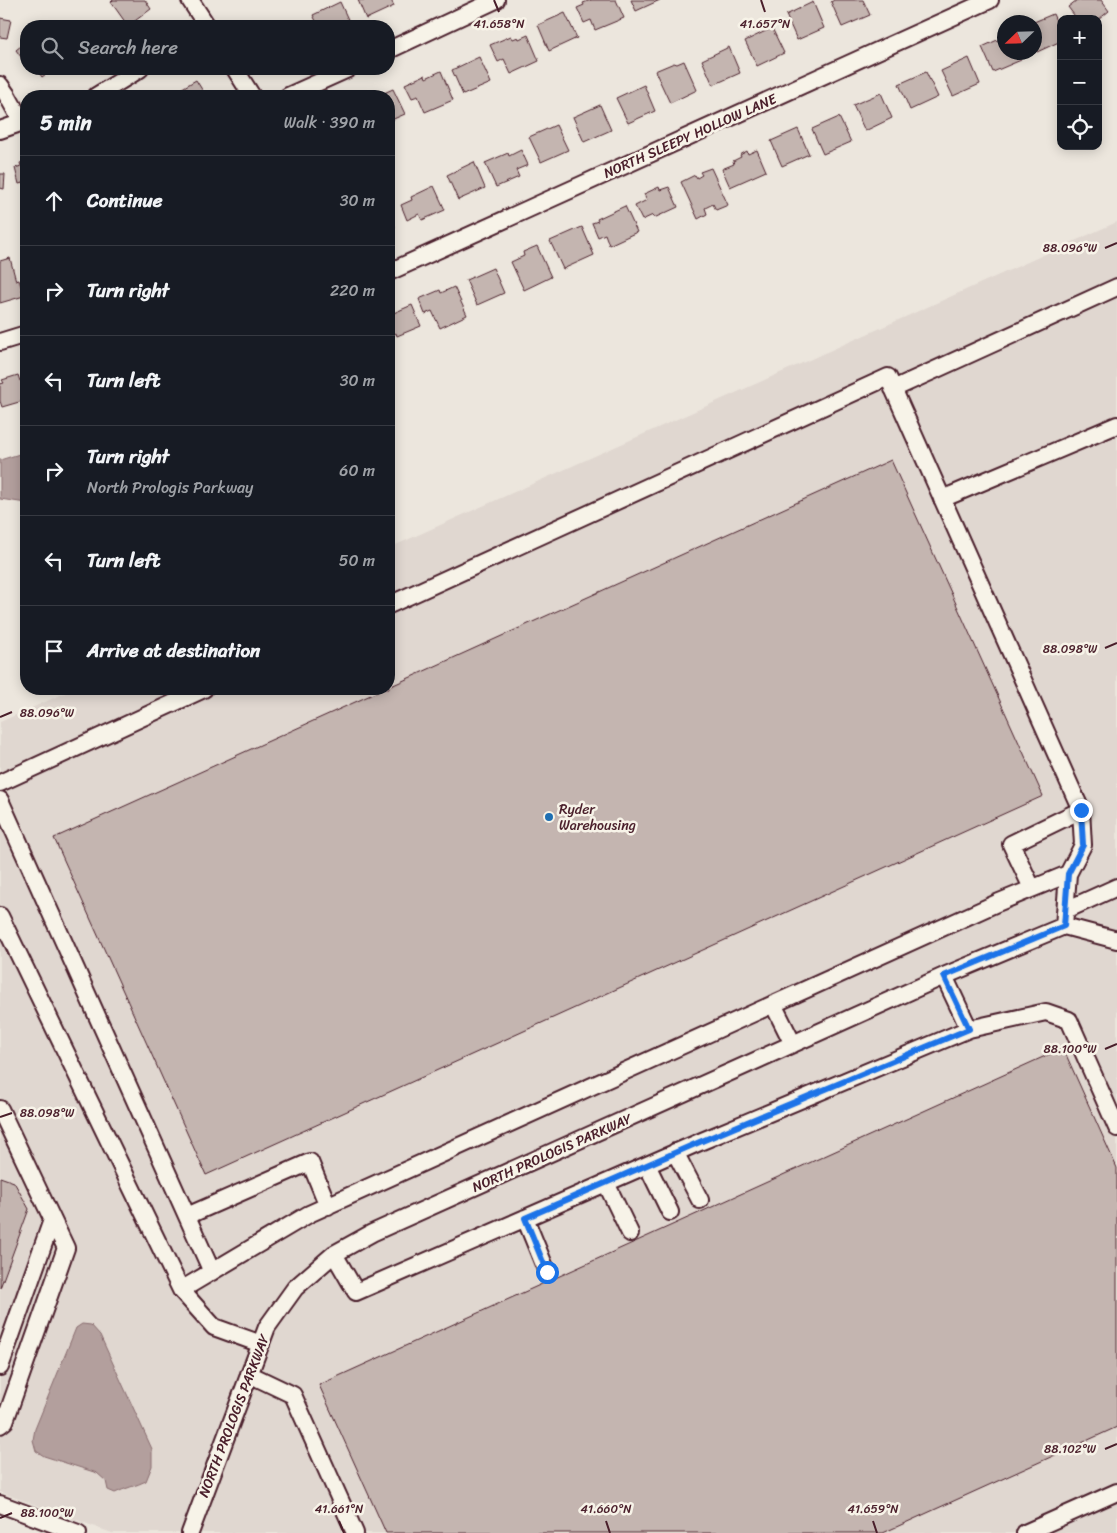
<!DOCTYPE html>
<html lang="en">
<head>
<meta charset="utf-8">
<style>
	:root { --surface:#171b24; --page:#242831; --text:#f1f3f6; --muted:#9ea1a6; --line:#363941 }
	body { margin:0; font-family:Sriracha,sans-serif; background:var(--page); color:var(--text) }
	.controls { position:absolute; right:15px; top:15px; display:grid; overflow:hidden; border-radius:10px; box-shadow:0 2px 12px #0003 }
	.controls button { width:45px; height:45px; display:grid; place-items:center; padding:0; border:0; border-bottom:1px solid var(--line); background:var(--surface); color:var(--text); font:25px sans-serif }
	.compass { position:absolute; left:997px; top:15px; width:45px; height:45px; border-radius:50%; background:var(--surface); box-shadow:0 2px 12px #0003; rotate:247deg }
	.stop { position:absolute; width:15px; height:15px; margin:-11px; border:4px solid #1a73e8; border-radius:50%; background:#fff }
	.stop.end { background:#1a73e8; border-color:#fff; box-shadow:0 1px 5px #0008 }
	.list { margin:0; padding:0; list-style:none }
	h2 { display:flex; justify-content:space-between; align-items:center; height:65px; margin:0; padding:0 20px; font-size:21px }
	h2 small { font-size:16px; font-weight:400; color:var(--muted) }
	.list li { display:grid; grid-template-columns:32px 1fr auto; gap:15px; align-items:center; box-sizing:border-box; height:90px; padding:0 20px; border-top:1px solid var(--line) }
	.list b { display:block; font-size:19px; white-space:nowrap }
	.list p { margin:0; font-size:16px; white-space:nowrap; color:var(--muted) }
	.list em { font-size:16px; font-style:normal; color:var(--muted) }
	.icon { flex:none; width:28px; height:28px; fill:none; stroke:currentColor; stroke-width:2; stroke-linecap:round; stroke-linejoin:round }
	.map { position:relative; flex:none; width:1117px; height:1533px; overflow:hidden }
	.search { position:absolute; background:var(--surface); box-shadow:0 2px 12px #0003; left:20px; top:20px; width:375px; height:55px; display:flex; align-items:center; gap:12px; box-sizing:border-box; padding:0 18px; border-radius:20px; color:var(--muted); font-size:19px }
	.panel { position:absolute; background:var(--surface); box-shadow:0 2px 12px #0003; left:20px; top:90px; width:375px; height:605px; border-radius:20px }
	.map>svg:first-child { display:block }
</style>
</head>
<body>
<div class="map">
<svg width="1117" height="1533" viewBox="0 0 1117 1533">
	<rect width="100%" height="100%" fill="#ece6dd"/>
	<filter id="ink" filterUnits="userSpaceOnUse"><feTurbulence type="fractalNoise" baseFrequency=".02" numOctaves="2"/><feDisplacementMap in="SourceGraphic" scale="10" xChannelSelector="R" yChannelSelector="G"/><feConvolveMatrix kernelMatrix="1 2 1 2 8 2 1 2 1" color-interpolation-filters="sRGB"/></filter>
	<g filter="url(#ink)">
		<path fill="#e0d7d0" d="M1117 222V1533H112L0 1492V722L74 689H389V548Z"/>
		<path fill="#b39f9d" stroke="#896c6f" d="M26 452V503L0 499V460Z
			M82 1324 91 1325 100 1335 152 1449V1466L146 1481C136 1486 125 1488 115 1493L108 1490 106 1481 97 1473 44 1456 36 1451 33 1440 35 1429 76 1328Z"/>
		<path fill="#c4b5b0" stroke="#4a1f2b" d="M113 0H145L151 9 128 26 111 2Z
			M358 0H391L394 6 366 19Z
			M591 0H616L624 18 595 30 591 20 584 23 577 8 584 5 583 3Z
			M631 0H660L636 11Z
			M834 0H863L870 15 842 27 831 2Z
			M1077 0H1101L1109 11 1098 20 1077 19 1068 7Z
			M340 2 351 26H311L317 23 313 15Z
			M813 2 824 28 797 40 786 15Z
			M565 13 577 38 549 51 538 25Z
			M1053 14 1061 32V41L1037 52 1034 46V22Z
			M0 18 11 20 7 38 0 37Z
			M772 28 784 53 757 66 745 41Z
			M528 35 539 61 511 74 504 59 498 62 490 45 511 36 513 39 518 37 519 39Z
			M1004 37V52H1017L1021 60 993 72 982 47Z
			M26 42V64L16 50Z
			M729 47 740 73 713 85 702 60Z
			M479 57 491 83 463 95 452 70Z
			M969 58 980 84 953 96 941 71Z
			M684 61 697 90 670 103 655 71 674 63 677 64Z
			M36 69H53L42 77Z
			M441 71 453 100 425 112 418 96 412 98 405 84 425 75 426 78Z
			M926 72 938 97 910 110 899 84Z
			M196 80 206 96H173L172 94Z
			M644 85 655 111 628 123 616 98Z
			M393 89 405 114 389 121V96H377Z
			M881 93 892 118 865 131 853 105Z
			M600 105 611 130 584 142 573 117Z
			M839 117 851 142 823 154 812 129Z
			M556 125 568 150 541 162 529 137Z
			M798 129 809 154 782 166 771 141Z
			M521 150 528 165 516 170 519 177 496 187 485 163 508 153 509 156Z
			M757 150 766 171 730 187 722 169 734 164 733 161 741 157 740 155 747 151 748 154Z
			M26 161V184V182L19 184 15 168 21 166 20 163Z
			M474 162 485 188 458 200 447 175Z
			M711 168 728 205 716 210 713 204 705 208 707 214 698 219 681 182 695 175 697 178 702 175 700 172Z
			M0 174H5L4 189 0 188Z
			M434 186 445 210 422 220 419 214 407 220 401 205 412 200 411 197Z
			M659 187 660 190 669 187 678 207 654 218 653 215 642 220 635 206 647 200 644 194Z
			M625 206 637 232 609 245 605 234 598 237 592 223 598 221 597 219Z
			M389 213 395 227 389 230Z
			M582 227 594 255 563 269 550 241Z
			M537 246 551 277 524 290 511 262 524 256 523 252Z
			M10 258 16 281 19 280 24 296 0 303V261Z
			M493 268 504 293 477 305 466 280Z
			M454 287 467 315 440 328 432 311 425 314 419 299 440 290 441 293Z
			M412 305 421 326 397 336 396 333 389 337V319H390L389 315Z
			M18 375 20 381 26 379V400L2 407 0 401V384L4 383 2 380Z
			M891 460 1043 796 206 1175 54 838 384 689H389V687Z
			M1063 1048 1117 1168V1427L883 1533H386L319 1385Z
			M0 1177 14 1182 29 1209 0 1288Z"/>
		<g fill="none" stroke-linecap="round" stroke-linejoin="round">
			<defs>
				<path id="minor" d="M190 0 207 26
					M389 50 496 0
					M235 69 252 96
					M0 85 7 95 22 122
					M96 96 140 69
					M288 96 348 69
					M0 130 26 121
					M389 272 990 0
					M0 342 26 334
					M893 389 1117 287
					M942 499 1117 425
					M389 605 888 377 1081 810 1083 845 1068 874 1064 926
					M0 783 204 689
					M0 800 212 1272
					M1032 888 1011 844 1081 810
					M1066 910 1117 887
					M0 916 181 1290 214 1327 261 1344
					M1064 926 1117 940V939
					M944 976 969 1029 1046 1012 1069 1020 1117 1128
					M773 1004 793 1044
					M0 1109 66 1248 5 1421 0 1425
					M675 1152 700 1200
					M647 1165 670 1212
					M606 1183 630 1233
					M187 1216 310 1162 328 1206
					M525 1218 547 1272
					M334 1254 356 1292 702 1141 969 1029
					M181 1290 309 1214 997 903 1068 874
					M0 1367 52 1220
					M249 1374 293 1395 355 1533
					M0 1504 78 1533
					M190 1533 267 1327 295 1288 334 1254 372 1233 944 976 1064 926
					M1025 1533 1117 1492"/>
			</defs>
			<use href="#minor" stroke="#4a1f2b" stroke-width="20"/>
			<use href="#minor" stroke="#f7f3e8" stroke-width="16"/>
		</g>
	</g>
	<g fill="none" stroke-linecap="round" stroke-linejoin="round" filter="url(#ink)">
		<path stroke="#1a73e8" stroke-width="6" d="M547 1272 525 1218 702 1141 969 1029 944 976 1064 926 1068 874 1083 845 1081 810"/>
	</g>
	<path fill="none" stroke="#4a1f2b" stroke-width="2" d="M494 0 499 12M761 0 765 12M1105 248 1117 243M1105 648 1117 643M0 717 12 712M1105 1049 1117 1044M0 1117 12 1113M1105 1449 1117 1444M0 1518 12 1513M339 1521 344 1533M606 1521 610 1533M873 1521 877 1533"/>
	<circle fill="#1f6fb2" stroke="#f7f3e8" stroke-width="2" cx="549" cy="817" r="5"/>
	<g text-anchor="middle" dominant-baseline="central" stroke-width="5" stroke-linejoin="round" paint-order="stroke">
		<g font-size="14" fill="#4a1f2b" stroke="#f7f3e8">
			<text transform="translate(690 136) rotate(-24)">NORTH SLEEPY HOLLOW LANE</text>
			<text transform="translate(552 1153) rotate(-24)">NORTH PROLOGIS PARKWAY</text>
			<text transform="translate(234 1416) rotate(-69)">NORTH PROLOGIS PARKWAY</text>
		</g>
		<g font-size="14" fill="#4a1f2b" stroke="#f7f3e8" text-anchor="start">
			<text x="559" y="809">Ryder<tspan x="559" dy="16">Warehousing</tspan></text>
		</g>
	</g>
	<g font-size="12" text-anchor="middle" fill="#4a1f2b" stroke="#f7f3e8" stroke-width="5" stroke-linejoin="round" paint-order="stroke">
		<text x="499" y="28">41.658°N</text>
		<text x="765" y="28">41.657°N</text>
		<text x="1070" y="252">88.096°W</text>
		<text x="1070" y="653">88.098°W</text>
		<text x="47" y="717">88.096°W</text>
		<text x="1070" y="1053">88.100°W</text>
		<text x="47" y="1117">88.098°W</text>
		<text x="1070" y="1453">88.102°W</text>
		<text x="339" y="1513">41.661°N</text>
		<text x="606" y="1513">41.660°N</text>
		<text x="873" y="1513">41.659°N</text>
		<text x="47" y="1517">88.100°W</text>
	</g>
</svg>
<div class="controls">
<button>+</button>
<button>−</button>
<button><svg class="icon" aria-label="locate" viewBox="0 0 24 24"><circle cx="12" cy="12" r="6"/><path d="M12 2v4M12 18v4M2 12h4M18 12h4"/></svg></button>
</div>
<svg class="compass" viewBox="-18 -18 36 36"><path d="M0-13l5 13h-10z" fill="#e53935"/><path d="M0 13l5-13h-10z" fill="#9ea1a6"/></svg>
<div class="stop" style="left:547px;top:1272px"></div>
<div class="stop end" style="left:1081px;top:810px"></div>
<div class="search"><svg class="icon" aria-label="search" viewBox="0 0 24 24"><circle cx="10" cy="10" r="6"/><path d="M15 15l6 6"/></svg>Search here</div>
<section class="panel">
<h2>5 min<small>Walk · 390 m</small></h2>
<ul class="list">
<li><svg class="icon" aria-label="ahead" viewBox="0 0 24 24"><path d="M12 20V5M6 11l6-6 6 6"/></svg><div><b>Continue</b></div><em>30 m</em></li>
<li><svg class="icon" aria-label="right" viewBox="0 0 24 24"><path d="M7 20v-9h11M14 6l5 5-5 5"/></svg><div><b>Turn right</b></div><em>220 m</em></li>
<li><svg class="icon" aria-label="left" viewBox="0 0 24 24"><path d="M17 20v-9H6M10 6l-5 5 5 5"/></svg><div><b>Turn left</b></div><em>30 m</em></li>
<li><svg class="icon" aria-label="right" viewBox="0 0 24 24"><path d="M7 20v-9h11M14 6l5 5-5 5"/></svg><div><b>Turn right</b><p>North Prologis Parkway</p></div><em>60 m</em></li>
<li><svg class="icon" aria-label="left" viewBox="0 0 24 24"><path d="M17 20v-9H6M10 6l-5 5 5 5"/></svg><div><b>Turn left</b></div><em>50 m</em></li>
<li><svg class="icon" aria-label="arrive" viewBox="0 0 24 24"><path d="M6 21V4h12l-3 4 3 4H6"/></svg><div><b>Arrive at destination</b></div></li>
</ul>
</section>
</div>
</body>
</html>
